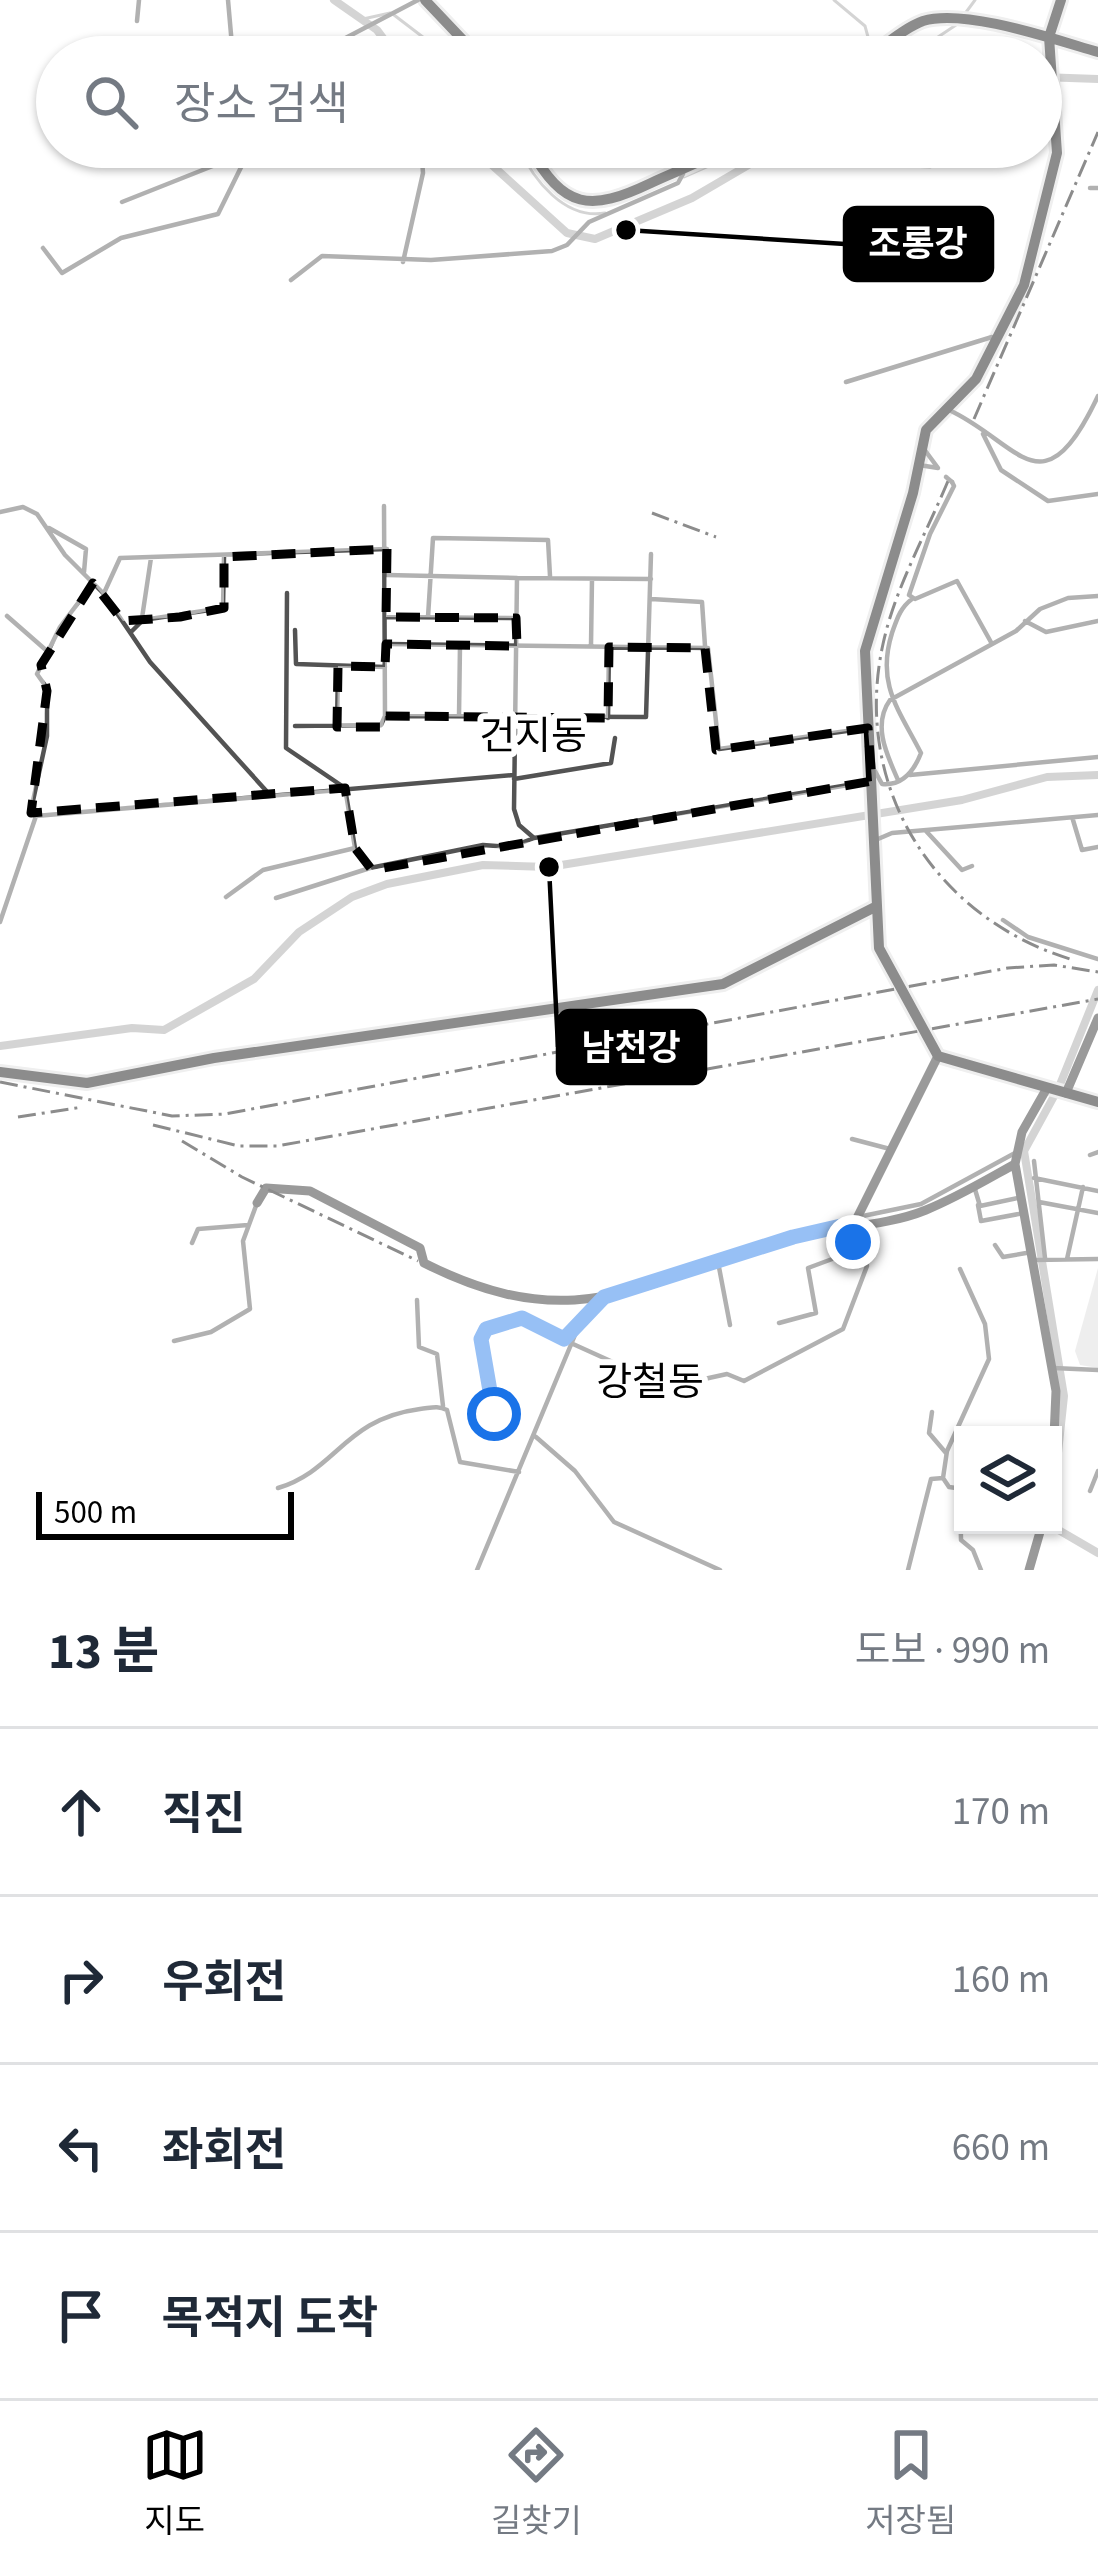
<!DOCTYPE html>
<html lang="ko">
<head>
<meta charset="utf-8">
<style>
	:root { --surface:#fff; --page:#f6f6f7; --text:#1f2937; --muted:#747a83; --line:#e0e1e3; --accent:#000 }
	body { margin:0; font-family:"Source Sans 3","Noto Sans KR",sans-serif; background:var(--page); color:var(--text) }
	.controls { position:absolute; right:36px; bottom:36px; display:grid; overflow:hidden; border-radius:0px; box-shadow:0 3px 9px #0004 }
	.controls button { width:108px; height:108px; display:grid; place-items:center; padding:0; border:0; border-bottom:3px solid var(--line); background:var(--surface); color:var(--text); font:60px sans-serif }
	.scale { position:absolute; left:36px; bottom:30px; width:258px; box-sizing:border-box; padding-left:12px; border:6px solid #000; border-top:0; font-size:33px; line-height:42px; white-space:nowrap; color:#000; -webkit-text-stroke:9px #fff; paint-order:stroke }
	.stop { position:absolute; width:36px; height:36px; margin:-27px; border:9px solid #1a73e8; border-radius:50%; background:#fff }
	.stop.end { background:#1a73e8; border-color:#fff; box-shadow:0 3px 12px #0008 }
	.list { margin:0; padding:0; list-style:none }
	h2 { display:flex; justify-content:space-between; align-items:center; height:156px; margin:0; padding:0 48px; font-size:51px }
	h2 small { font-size:39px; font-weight:400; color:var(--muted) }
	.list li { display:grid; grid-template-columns:78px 1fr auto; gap:36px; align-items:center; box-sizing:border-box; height:168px; padding:0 48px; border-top:3px solid var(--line) }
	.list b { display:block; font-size:45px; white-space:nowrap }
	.list em { font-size:39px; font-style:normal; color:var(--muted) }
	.icon { flex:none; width:66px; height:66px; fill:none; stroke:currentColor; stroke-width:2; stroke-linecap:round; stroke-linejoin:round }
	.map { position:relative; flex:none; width:1098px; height:1570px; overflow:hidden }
	.search { position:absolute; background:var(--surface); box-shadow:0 3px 9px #0004; left:36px; right:36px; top:36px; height:132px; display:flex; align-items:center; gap:30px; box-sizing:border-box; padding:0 42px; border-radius:66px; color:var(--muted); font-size:45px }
	.sheet { height:828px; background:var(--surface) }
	nav { display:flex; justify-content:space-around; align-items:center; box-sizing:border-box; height:168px; border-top:3px solid var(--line); background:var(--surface); font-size:33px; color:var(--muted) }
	nav a { display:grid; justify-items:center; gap:6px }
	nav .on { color:var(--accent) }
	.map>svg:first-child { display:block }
</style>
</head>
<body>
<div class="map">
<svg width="1098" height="1570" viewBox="0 0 1098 1570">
	<rect width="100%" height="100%" fill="#fff"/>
	<path fill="#dadada" d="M1098 1268V1368L1080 1365 1075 1351Z"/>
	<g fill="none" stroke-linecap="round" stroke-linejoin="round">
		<path stroke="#a1a1a1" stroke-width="3" d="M834 0 865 26 871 48
			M394 15 449 57
			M964 15 975 0
			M363 19 390 13
			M892 57 926 45 959 23
			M519 147C533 180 565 220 605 213
			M684 177 752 147"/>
		<path stroke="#a1a1a1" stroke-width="8" d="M334 0 377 30 397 57
			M1041 77 1098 79
			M472 147 567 233 595 239 692 198 779 147
			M0 1046 132 1028 164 1030 254 979 299 932 352 897 387 884 483 865 549 867 962 800 1047 777 1098 775
			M1053 1500 1064 1396 1024 1151 1059 1087 1098 990
			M1050 1525 1098 1553"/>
		<defs>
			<path id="primary" d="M425 0 479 57
				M1061 0 1049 37 1057 153 1024 285 976 379 926 430 913 493 865 651 879 948 938 1056 1098 1102
				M868 57C885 45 904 28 923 21 965 8 1056 40 1098 52
				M529 147C564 210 590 212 651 183 677 171 704 161 729 147
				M0 1072 87 1083 214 1058 723 984 875 907"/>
		</defs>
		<use href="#primary" stroke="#dbdbdb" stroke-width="16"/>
		<path stroke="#535353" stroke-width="4.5" d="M228 0 233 57
			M137 21 139 0
			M350 36 375 57
			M322 57 336 43 418 0
			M890 165 930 166 991 152
			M1090 188H1098
			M122 202 248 152
			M43 248 62 273 121 238 218 214 251 147
			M403 262 423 173 421 147
			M291 280 322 256 431 260 552 251 567 245 589 222 678 183 683 174
			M846 382 992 337
			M949 410C1020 443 1042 514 1098 396
			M983 434 1001 470 1048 501 1098 494
			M919 465 938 468 924 449
			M952 482 954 486 930 534 909 595 915 599 957 581 992 644
			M384 506 385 716 646 717 651 554
			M0 512 23 507 37 514 65 555 104 594 150 662 270 795
			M49 528 86 549 84 572
			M387 575 517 578
			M651 579 517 578 514 809 519 825 534 838 872 781
			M104 593 120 558 387 549
			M287 593 286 748 345 788 355 848 370 868 483 845 511 847 534 838
			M651 599 702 602 705 646
			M7 616 47 651
			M386 617 516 618
			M428 617 433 538 548 540 550 576
			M142 618 151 558
			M1025 621 1046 632 1098 621
			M295 630 296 664 385 667
			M131 632 143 620 223 608 224 557
			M387 644 708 648 719 749 868 728
			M591 645 592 579
			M459 716 460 645
			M608 718 609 647
			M295 726 381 725 385 716
			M337 726 338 666
			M875 771 882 784C902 786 914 771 921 753 899 710 876 684 892 633 897 619 900 608 912 599
			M910 775 1098 757
			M514 779 611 763 615 738
			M898 780C887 755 872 725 890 700L1016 631 1040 609 1068 598 1098 596
			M36 816 514 775
			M1073 820 1082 850 1098 847
			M926 831 962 870 972 866
			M878 839 892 833 1098 815
			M226 897 263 870 355 848
			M276 898 370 868
			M1003 920 1028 937 1098 959
			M0 922 36 816 31 810 47 736V688L37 674 60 627 93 583
			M852 1139 890 1149
			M1090 1155 1098 1152
			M1034 1161 1045 1258
			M1034 1178 1098 1191
			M974 1186 980 1206 1018 1198
			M1039 1202 1098 1213
			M978 1205 981 1221 1024 1213
			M858 1217 921 1204 1015 1153
			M192 1243 198 1229 248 1225
			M995 1245 1003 1257 1032 1252
			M1067 1259 1083 1187
			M1034 1260 1098 1259
			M718 1262 730 1325
			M417 1300 419 1347 437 1354 443 1406
			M779 1323 816 1313 808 1268 851 1252 853 1229
			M174 1341 211 1332 250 1309 243 1241 257 1203
			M573 1344 668 1387 727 1374 744 1381 843 1329 867 1266 862 1227
			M1053 1368 1098 1370
			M932 1412 929 1433 946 1453
			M494 1414 483 1332 522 1318 564 1339 576 1327
			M536 1437 575 1471 614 1522 720 1570
			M943 1478 947 1451 989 1359 985 1324 960 1269
			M278 1488C337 1470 344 1419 420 1409 431 1408 437 1405 447 1410L460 1462 519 1472
			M960 1489 961 1540 973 1550 981 1570
			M1090 1491 1098 1471
			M477 1570 580 1323 600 1301
			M908 1570 931 1479 943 1478 949 1487 963 1489"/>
		<path stroke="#202020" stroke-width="9" d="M1047 1088 1022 1132 1015 1164 1056 1391 1053 1460
			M1066 1093 1098 1018
			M257 1203 266 1188 310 1191 420 1248 424 1263C573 1338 639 1284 782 1240 828 1226 882 1228 926 1210 956 1198 986 1180 1015 1164
			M855 1222 938 1056
			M1029 1570 1042 1525"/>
		<use href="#primary" stroke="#000" stroke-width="10"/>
		<path stroke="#000" stroke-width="3" stroke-dasharray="18 6 3 6" stroke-linecap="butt" d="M974 419 1098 132
			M948 481C926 534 895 588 883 644 852 785 932 916 1070 959
			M652 513 716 537
			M0 1082 172 1116 225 1114 1008 968 1054 965 1098 972
			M18 1117 83 1107
			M153 1125 239 1146H277L1098 999
			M182 1141 242 1177 418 1261"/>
		<path stroke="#535353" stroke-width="4.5" d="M946 477 952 482"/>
	</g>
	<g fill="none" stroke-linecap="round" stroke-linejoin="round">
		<path stroke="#1a73e8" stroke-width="15" d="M494 1414 481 1339 486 1329 522 1318 564 1339 604 1297 793 1237 854 1223 853 1242"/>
	</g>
	<path d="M0 0H1098V1570H0ZM387 549 386 617 516 618 517 646 386 644 385 667 338 666 337 727H383L385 716 608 718 609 647 705 648 716 750 868 728 872 781 372 870 355 848 345 788 31 813 47 691 41 665 93 583 123 621 180 617 224 608V557Z" fill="#fff" fill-opacity=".55" fill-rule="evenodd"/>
	<path fill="none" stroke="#000" stroke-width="9" stroke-dasharray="24 15" stroke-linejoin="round" d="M387 549 386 617 516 618 517 646 386 644 385 667 338 666 337 727H383L385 716 608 718 609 647 705 648 716 750 868 728 872 781 372 870 355 848 345 788 31 813 47 691 41 665 93 583 123 621 180 617 224 608V557Z"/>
	<g text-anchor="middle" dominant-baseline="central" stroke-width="12" stroke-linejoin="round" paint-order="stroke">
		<g font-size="39" fill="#000" stroke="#fff">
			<text x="533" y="737">건지동</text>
			<text x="650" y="1383">강철동</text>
		</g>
	</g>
	<path fill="none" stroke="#000" stroke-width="4.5" d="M626 230L845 244M549 867L558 1047"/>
	<g fill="#000" stroke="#fff" stroke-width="4.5">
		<circle cx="626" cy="230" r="12"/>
		<circle cx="549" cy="867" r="12"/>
	</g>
	<g fill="#000" stroke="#000" stroke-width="4.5">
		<rect x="845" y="208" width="147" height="72" rx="12"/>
		<rect x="558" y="1011" width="147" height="72" rx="12"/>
	</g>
	<g font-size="36" text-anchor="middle" font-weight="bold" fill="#fff">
		<text x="918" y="256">조롱강</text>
		<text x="631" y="1060">남천강</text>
	</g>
</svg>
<div class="controls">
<button><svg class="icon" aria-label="layers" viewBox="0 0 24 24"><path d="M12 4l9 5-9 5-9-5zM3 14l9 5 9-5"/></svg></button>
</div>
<div class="scale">500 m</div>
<div class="stop" style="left:494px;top:1414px"></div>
<div class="stop end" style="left:853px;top:1242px"></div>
<div class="search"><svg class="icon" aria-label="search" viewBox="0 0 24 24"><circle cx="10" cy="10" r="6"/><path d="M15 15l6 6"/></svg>장소 검색</div>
</div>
<section class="sheet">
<h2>13 분<small>도보 · 990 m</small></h2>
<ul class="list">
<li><svg class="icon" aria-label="ahead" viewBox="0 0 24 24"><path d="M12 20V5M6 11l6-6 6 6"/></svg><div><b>직진</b></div><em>170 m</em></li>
<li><svg class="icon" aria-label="right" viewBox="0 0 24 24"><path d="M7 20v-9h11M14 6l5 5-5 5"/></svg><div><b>우회전</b></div><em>160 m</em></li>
<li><svg class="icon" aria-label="left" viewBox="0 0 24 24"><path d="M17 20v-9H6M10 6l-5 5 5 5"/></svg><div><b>좌회전</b></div><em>660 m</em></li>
<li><svg class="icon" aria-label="arrive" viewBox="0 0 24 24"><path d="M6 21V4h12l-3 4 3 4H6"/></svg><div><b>목적지 도착</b></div></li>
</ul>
</section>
<nav>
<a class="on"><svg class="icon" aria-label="map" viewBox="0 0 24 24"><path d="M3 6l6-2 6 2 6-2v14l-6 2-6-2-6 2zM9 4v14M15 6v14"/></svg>지도</a>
<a><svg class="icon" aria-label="directions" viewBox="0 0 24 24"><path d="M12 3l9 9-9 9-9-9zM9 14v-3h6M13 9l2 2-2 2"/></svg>길찾기</a>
<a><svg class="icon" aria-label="saved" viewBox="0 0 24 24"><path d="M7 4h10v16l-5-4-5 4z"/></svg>저장됨</a>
</nav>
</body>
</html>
